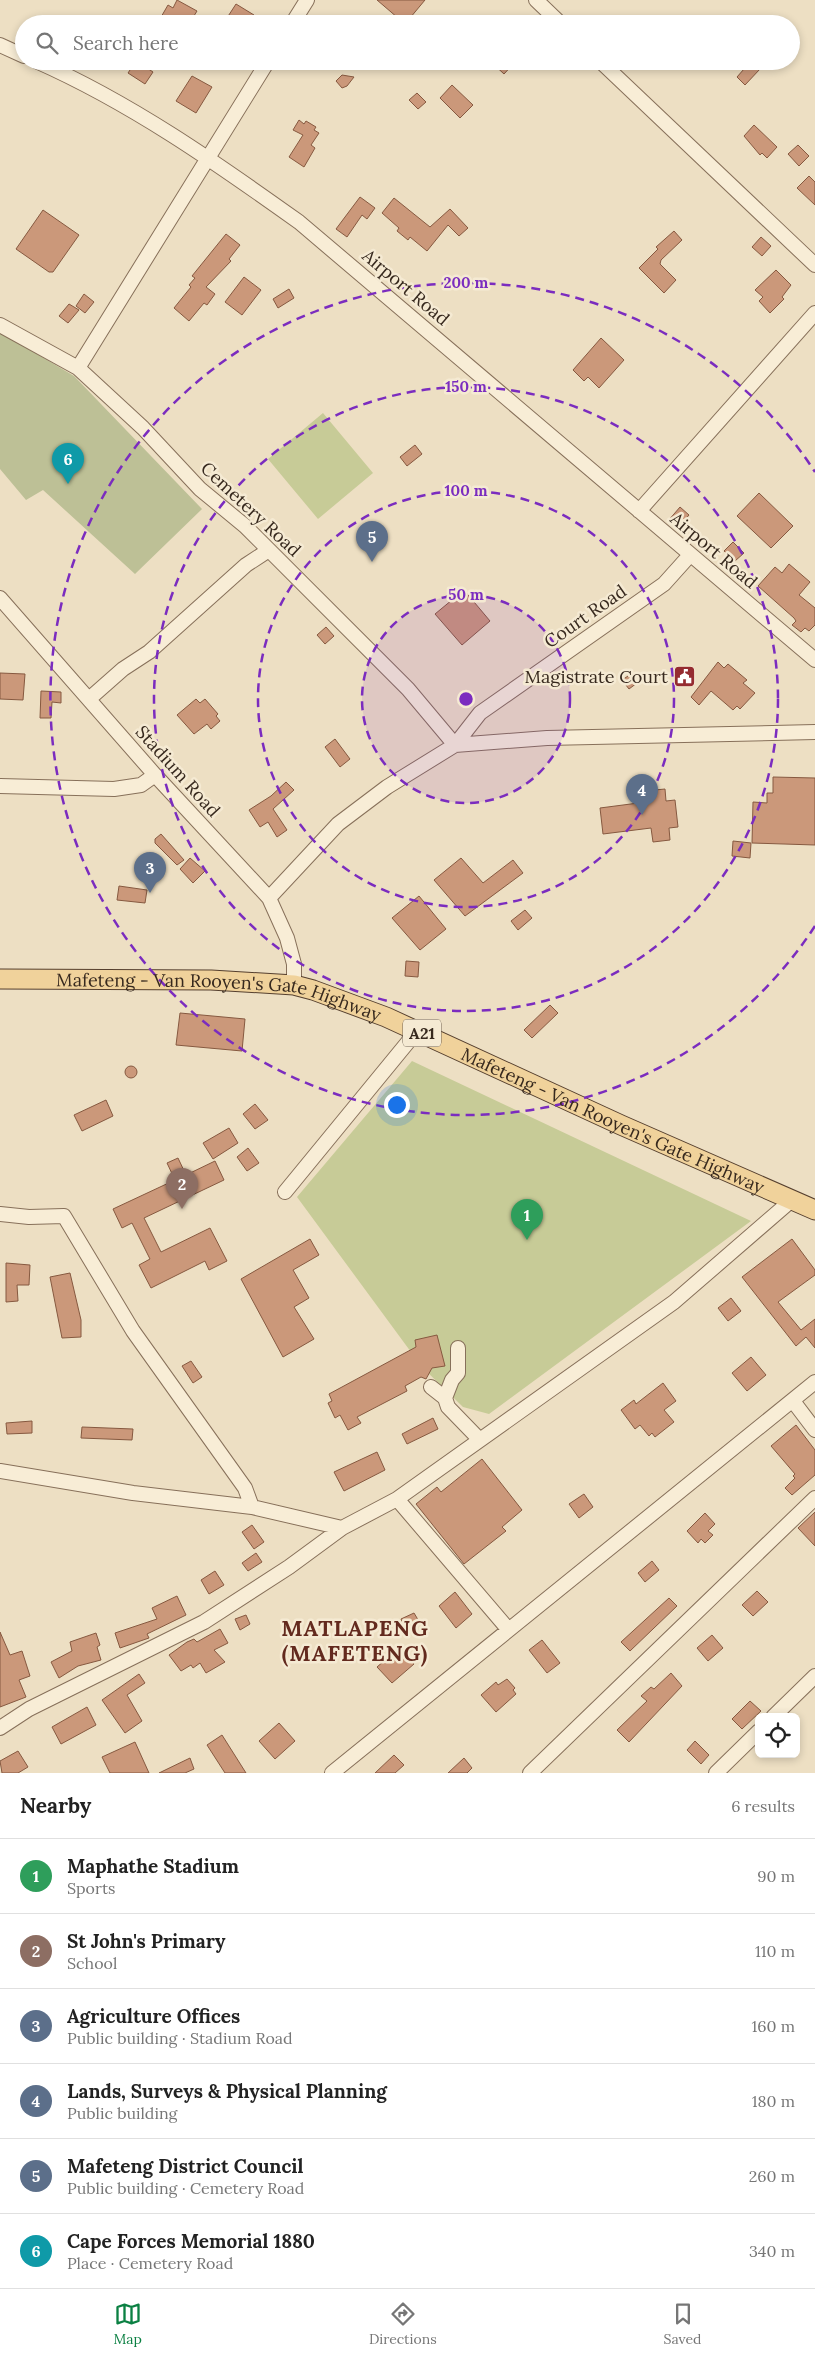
<!DOCTYPE html>
<html lang="en">
<head>
<meta charset="utf-8">
<style>
	:root { --surface:#fff; --page:#f6f6f6; --text:#222; --muted:#767676; --line:#e0e0e0; --accent:#0b8043 }
	body { margin:0; font-family:Lora,serif; background:var(--page); color:var(--text) }
	.controls { position:absolute; right:15px; bottom:15px; display:grid; overflow:hidden; border-radius:8px; box-shadow:0 2px 8px #0003 }
	.controls button { width:45px; height:45px; display:grid; place-items:center; padding:0; border:0; border-bottom:1px solid var(--line); background:var(--surface); color:var(--text); font:25px sans-serif }
	.you { position:absolute; left:396px; top:1104px; width:18px; height:18px; margin:-12px; border:4px solid #fff; border-radius:50%; background:#1a73e8; box-shadow:0 0 0 8px #1a73e833 }
	.badge { display:grid; place-items:center; width:32px; height:32px; border-radius:50%; background:var(--accent); color:#fff; font-size:16px; font-weight:700 }
	.pin { position:absolute; translate:-50% -41px; filter:drop-shadow(0 1px 2px #0008) }
	.pin::after { content:''; position:absolute; top:26px; width:18px; height:15px; background:inherit; clip-path:polygon(0 0,100% 0,50% 100%) }
	.list { margin:0; padding:0; list-style:none }
	h2 { display:flex; justify-content:space-between; align-items:center; height:65px; margin:0; padding:0 20px; font-size:21px }
	h2 small { font-size:16px; font-weight:400; color:var(--muted) }
	.list li { display:grid; grid-template-columns:32px 1fr auto; gap:15px; align-items:center; box-sizing:border-box; height:75px; padding:0 20px; border-top:1px solid var(--line) }
	.list b { display:block; font-size:19px; white-space:nowrap }
	.list p { margin:0; font-size:16px; white-space:nowrap; color:var(--muted) }
	.list em { font-size:16px; font-style:normal; color:var(--muted) }
	.icon { flex:none; width:28px; height:28px; fill:none; stroke:currentColor; stroke-width:2; stroke-linecap:round; stroke-linejoin:round }
	.map { position:relative; flex:none; width:815px; height:1773px; overflow:hidden }
	.search { position:absolute; background:var(--surface); box-shadow:0 2px 8px #0003; left:15px; right:15px; top:15px; height:55px; display:flex; align-items:center; gap:12px; box-sizing:border-box; padding:0 18px; border-radius:28px; color:var(--muted); font-size:19px }
	.sheet { height:515px; background:var(--surface) }
	nav { display:flex; justify-content:space-around; align-items:center; box-sizing:border-box; height:70px; border-top:1px solid var(--line); background:var(--surface); font-size:14px; color:var(--muted) }
	nav a { display:grid; justify-items:center; gap:2px }
	nav .on { color:var(--accent) }
	.map>svg:first-child { display:block }
</style>
</head>
<body>
<div class="map">
<svg width="815" height="1773" viewBox="0 0 815 1773">
	<rect width="100%" height="100%" fill="#eddfc3"/>
	<path fill="#c7cb97" d="M323 413 373 473 318 519 268 459Z
		M412 1061 751 1221 489 1414 463 1407 422 1367 297 1197Z"/>
	<path fill="#bdc096" d="M0 332 74 376 202 509 135 574 43 490 26 500 0 469Z"/>
	<path fill="#cb987a" stroke="#865940" d="M177 0 197 11 189 24H157L168 5 173 8Z
		M377 0H425L405 24Z
		M236 4 254 15 248 24H223Z
		M136 61H151L147 68 153 72 145 84 128 73Z
		M490 61H516L504 74Z
		M736 61H752L760 69 745 85 737 77 744 69Z
		M342 75 354 77 347 86 342 88 336 81Z
		M192 76 212 87 196 113 176 101Z
		M452 85 473 105 460 118 440 98Z
		M417 93 426 102 418 109 409 100Z
		M299 120 304 124 306 121 316 127 314 130 319 133 311 145 315 148 304 167 289 157 303 135 293 130Z
		M754 125 777 147 767 158 762 153 760 155 744 136Z
		M798 145 809 156 799 166 788 154Z
		M809 176 815 182V205L797 188Z
		M360 197 375 208 367 219 362 215 347 237 336 229Z
		M394 198 430 227 450 209 468 228 459 236 448 225 427 251 410 237 408 240 397 231 399 228 382 213Z
		M43 210 79 235 53 272H49L16 249Z
		M674 231 682 240 661 260 660 264 676 280 664 293 639 268 658 249 656 247Z
		M226 234 240 245 229 259 231 261 206 287 215 294 207 305 204 303 189 321 174 308 191 287 189 285 195 278 192 276Z
		M761 237 771 246 762 256 752 247Z
		M776 270 791 285 782 297 784 299 770 313 759 301 763 297 755 290Z
		M244 277 261 290 242 315 225 302Z
		M289 289 294 298 278 308 273 299Z
		M84 294 94 302 85 313 76 306Z
		M69 304 79 310 68 323 59 316Z
		M601 338 624 360 599 388 588 377 584 381 573 370Z
		M415 445 422 454 407 466 400 457Z
		M759 493 793 526 771 548 737 516Z
		M680 507 689 515 677 529 668 521Z
		M733 542 744 553 735 561 724 551Z
		M789 564 810 582 799 595 815 608V625L809 631 805 628 801 632 792 625 796 621 794 618 758 586 775 567 782 573Z
		M464 590 490 621 462 645 435 614Z
		M326 627 334 636 325 644 317 635Z
		M718 662 724 668 728 664 747 680 743 683 755 693 740 709 737 706 733 710 711 691 699 705 691 697Z
		M0 673 25 674 23 700 0 699Z
		M631 674 637 683 629 689 622 680Z
		M41 691 61 692V703L52 702 51 718H40Z
		M196 699 200 703 205 699 218 714 216 716 220 721 211 729 207 724 194 734 177 715Z
		M335 739 350 759 340 767 325 747Z
		M773 777 815 778V845L752 843 753 802 767 803V793H773Z
		M286 782 294 790 273 809 287 830 277 837 268 822 260 827 249 810 271 796Z
		M665 789 666 801 675 800 678 827 669 828 670 840 653 842 651 828 603 834 600 808 646 802 645 791Z
		M161 834 184 860 177 865 155 843V839Z
		M733 841 751 843 750 858 732 856Z
		M190 858 205 871 193 883 180 869Z
		M461 858 483 883 513 860 523 873 465 916 434 880Z
		M119 886 147 890 145 903 117 900Z
		M419 896 446 929 420 950 392 918Z
		M525 910 532 918 518 930 511 921Z
		M406 961 419 962 418 977 405 976Z
		M550 1005 558 1013 532 1038 524 1030Z
		M180 1013 245 1019 242 1051 176 1045Z
		M125 1072a6 6 0 1 1 12 0a6 6 0 1 1-12 0Z
		M106 1100 113 1116 82 1131 74 1115Z
		M255 1104 268 1120 255 1129 243 1114Z
		M229 1128 238 1143 213 1159 203 1143Z
		M248 1148 259 1163 247 1171 237 1157Z
		M178 1158 186 1175 215 1161 224 1180 144 1218 161 1252 210 1228 227 1261 209 1270 205 1261 151 1288 139 1265 150 1259 132 1223 122 1228 113 1209 175 1180 167 1163Z
		M310 1239 319 1255 293 1270 309 1298 294 1307 314 1339 283 1357 241 1279Z
		M792 1239 815 1270V1275L778 1302 801 1330 815 1319V1348L806 1337 796 1346 742 1277Z
		M6 1263 30 1265 29 1285H17L18 1301 6 1302Z
		M70 1273 81 1320V1337L62 1338 50 1277Z
		M731 1298 741 1311 728 1321 718 1308Z
		M437 1335 445 1366 432 1368 426 1379 421 1377 405 1386 407 1391 357 1417 361 1423 348 1430 340 1415 335 1418 328 1403 332 1401 329 1394 416 1347 415 1340Z
		M751 1357 766 1375 747 1391 732 1373Z
		M191 1361 202 1377 193 1383 182 1366Z
		M663 1383 676 1401 664 1410 674 1422 655 1437 652 1433 649 1436 640 1425 635 1429 621 1410 634 1400 636 1404Z
		M433 1418 438 1429 407 1444 402 1434Z
		M32 1421V1433L7 1434 6 1423Z
		M796 1425 815 1450V1475L792 1495 785 1488 795 1478 793 1476 795 1474 771 1446Z
		M82 1427 133 1429 132 1440 81 1438Z
		M377 1452 385 1470 344 1491 334 1472Z
		M482 1459 522 1510 502 1527 506 1531 464 1564 416 1504 437 1487 441 1492Z
		M584 1494 593 1507 579 1518 569 1504Z
		M815 1512V1546L798 1528Z
		M705 1513 715 1524 708 1531 713 1535 705 1543 701 1539 698 1543 687 1531Z
		M252 1525 264 1542 254 1549 242 1532Z
		M256 1553 262 1562 248 1571 242 1563Z
		M652 1561 659 1570 645 1582 638 1573Z
		M215 1571 224 1585 209 1594 201 1580Z
		M757 1591 768 1602 753 1616 742 1605Z
		M455 1592 472 1614 456 1628 439 1606Z
		M177 1596 186 1615 147 1634 149 1638 120 1648 115 1633 157 1619 152 1608Z
		M669 1598 677 1606 630 1651 621 1642Z
		M414 1613 420 1623 406 1630 401 1619Z
		M246 1615 250 1624 240 1630 235 1619Z
		M220 1629 228 1643 214 1650 225 1662 206 1673 200 1663 193 1668 191 1665 181 1671 169 1655 187 1642 194 1639 197 1642Z
		M0 1632 10 1655 22 1651 30 1676 19 1680 26 1697 0 1707Z
		M96 1633 100 1645 97 1647 101 1660 78 1666 59 1678 51 1662 72 1651 70 1642Z
		M712 1635 723 1648 708 1661 697 1648Z
		M542 1640 560 1663 547 1673 529 1650Z
		M400 1647 414 1664 392 1683 377 1667Z
		M671 1673 682 1686 629 1742 617 1730 647 1701 641 1696 651 1687 654 1689Z
		M139 1674 145 1683 127 1695 142 1721 125 1733 102 1700Z
		M507 1679 515 1688 513 1690 516 1694 496 1712 481 1695 496 1682 498 1685Z
		M750 1701 761 1711 742 1729 732 1719Z
		M87 1707 96 1725 61 1744 52 1727Z
		M279 1723 295 1741 275 1759 259 1741Z
		M222 1735 246 1773H225L207 1745Z
		M695 1741 709 1755 701 1764 687 1750Z
		M135 1742 149 1773H110L102 1757Z
		M18 1751 28 1767 18 1773H2L0 1761Z
		M394 1755 404 1765 395 1773H375Z
		M190 1758 194 1769 185 1773H159Z
		M464 1758 472 1768 467 1773H448Z"/>
	<g fill="none" stroke-linecap="round" stroke-linejoin="round">
		<defs>
			<path id="minor" d="M536 0 561 24
				M292 24 307 0
				M0 45 24 56
				M36 61C131 103 215 162 299 222L815 660
				M600 61 815 265
				M0 325 78 368 143 428 200 489 245 526 408 689 455 745
				M78 368 268 61
				M639 511 815 313
				M0 598 155 775 269 898 287 938 294 964V985
				M89 699 123 669 149 652 246 565 269 550
				M455 745 480 713 664 584 690 555
				M0 786 114 789 141 785 155 775
				M269 898 338 824 387 787 455 745 547 738 815 732
				M285 1192 408 1042 414 1030
				M0 1214 29 1217 64 1216 133 1331 245 1488 252 1507
				M431 1387 445 1398 448 1407 480 1440
				M445 1398 452 1380 458 1373V1348
				M793 1401 815 1430
				M0 1471 133 1493 252 1507 342 1528
				M397 1499 508 1629
				M773 1717 815 1676
				M0 1728 29 1709 204 1622 289 1567 342 1528 397 1499 674 1302 793 1199
				M332 1773 815 1382
				M530 1773 815 1498
				M716 1773 759 1731"/>
			<g id="major">
				<path id="s1" d="M0 979 211 980 294 985 313 990 386 1017 621 1125 815 1210"/>
			</g>
		</defs>
		<use href="#minor" stroke="#87705a" stroke-width="16"/>
		<use href="#major" stroke="#553f2e" stroke-width="21"/>
		<use href="#minor" stroke="#f8edd6" stroke-width="14"/>
		<use href="#major" stroke="#f0d29b" stroke-width="19"/>
	</g>
	<circle cx="466" cy="699" r="104" fill="#7b2cbf" fill-opacity=".12"/>
	<g fill="none" stroke="#7b2cbf" stroke-width="2.5" stroke-dasharray="9 6">
		<circle cx="466" cy="699" r="104"/>
		<circle cx="466" cy="699" r="208"/>
		<circle cx="466" cy="699" r="312"/>
		<path d="M815 926A416 416 0 1 1 815 472"/>
	</g>
	<defs>
		<symbol id="civic-square" viewBox="-11 -11 22 22"><rect x="-9" y="-9" width="18" height="18" rx="4" fill="#952b30" stroke="#f5ead3"/><path d="M-.6-6.5H3V-4.5H.6V-3L4-1V1h2V6H-6V1h2V-1L-.6-3ZM-1.2 2.5V6h2.4V2.5Z" fill="#fff"/></symbol>
	</defs>
	<g fill-rule="evenodd">
		<use href="#civic-square" x="672" y="664" width="25" height="25"/>
	</g>
	<g text-anchor="middle" dominant-baseline="central" stroke-width="5" stroke-linejoin="round" paint-order="stroke">
		<rect fill="#f5ead3" stroke="#706354" stroke-width="1" x="403" y="1019.5" width="38" height="27" rx="4"/>
		<g font-size="16" font-weight="bold" fill="#37291e">
			<text x="422" y="1033">A21</text>
		</g>
		<g font-size="18" fill="#37291e" stroke="#f5ead3">
			<text transform="translate(406 287) rotate(40)">Airport Road</text>
			<text transform="translate(251 509) rotate(43)">Cemetery Road</text>
			<text transform="translate(714 550) rotate(40)">Airport Road</text>
			<text transform="translate(585 616) rotate(-35)">Court Road</text>
			<text transform="translate(178 771) rotate(48)">Stadium Road</text>
			<text stroke="none"><textPath href="#s1" startOffset="221">Mafeteng - Van Rooyen's Gate Highway</textPath></text>
			<text stroke="none"><textPath href="#s1" startOffset="641">Mafeteng - Van Rooyen's Gate Highway</textPath></text>
		</g>
		<g font-size="18" fill="#37291e" stroke="#f5ead3" text-anchor="end">
			<text x="668" y="676">Magistrate Court</text>
		</g>
		<g font-size="22" font-weight="bold" letter-spacing="1" fill="#632a1e" stroke="#f5ead3">
			<text x="355" y="1628">MATLAPENG<tspan x="355" dy="25">(MAFETENG)</tspan></text>
		</g>
	</g>
	<circle cx="466" cy="699" r="8" fill="#7b2cbf" stroke="#f5ead3" stroke-width="2.5"/>
	<g font-size="15" text-anchor="middle" font-weight="bold" fill="#7b2cbf" stroke="#f5ead3" stroke-width="5" stroke-linejoin="round" paint-order="stroke">
		<text x="466" y="288">200 m</text>
		<text x="466" y="392">150 m</text>
		<text x="466" y="496">100 m</text>
		<text x="466" y="600">50 m</text>
	</g>
</svg>
<div class="controls">
<button><svg class="icon" aria-label="locate" viewBox="0 0 24 24"><circle cx="12" cy="12" r="6"/><path d="M12 2v4M12 18v4M2 12h4M18 12h4"/></svg></button>
</div>
<div class="you"></div>
<div class="pin badge" style="left:527px;top:1240px;background:#2e9e5b">1</div>
<div class="pin badge" style="left:182px;top:1209px;background:#8d6e63">2</div>
<div class="pin badge" style="left:150px;top:893px;background:#5c6f8a">3</div>
<div class="pin badge" style="left:642px;top:815px;background:#5c6f8a">4</div>
<div class="pin badge" style="left:372px;top:562px;background:#5c6f8a">5</div>
<div class="pin badge" style="left:68px;top:484px;background:#0f9aa8">6</div>
<div class="search"><svg class="icon" aria-label="search" viewBox="0 0 24 24"><circle cx="10" cy="10" r="6"/><path d="M15 15l6 6"/></svg>Search here</div>
</div>
<section class="sheet">
<h2>Nearby<small>6 results</small></h2>
<ul class="list">
<li><span class="badge" style="background:#2e9e5b">1</span><div><b>Maphathe Stadium</b><p>Sports</p></div><em>90 m</em></li>
<li><span class="badge" style="background:#8d6e63">2</span><div><b>St John's Primary</b><p>School</p></div><em>110 m</em></li>
<li><span class="badge" style="background:#5c6f8a">3</span><div><b>Agriculture Offices</b><p>Public building · Stadium Road</p></div><em>160 m</em></li>
<li><span class="badge" style="background:#5c6f8a">4</span><div><b>Lands, Surveys &amp; Physical Planning</b><p>Public building</p></div><em>180 m</em></li>
<li><span class="badge" style="background:#5c6f8a">5</span><div><b>Mafeteng District Council</b><p>Public building · Cemetery Road</p></div><em>260 m</em></li>
<li><span class="badge" style="background:#0f9aa8">6</span><div><b>Cape Forces Memorial 1880</b><p>Place · Cemetery Road</p></div><em>340 m</em></li>
</ul>
</section>
<nav>
<a class="on"><svg class="icon" aria-label="map" viewBox="0 0 24 24"><path d="M3 6l6-2 6 2 6-2v14l-6 2-6-2-6 2zM9 4v14M15 6v14"/></svg>Map</a>
<a><svg class="icon" aria-label="directions" viewBox="0 0 24 24"><path d="M12 3l9 9-9 9-9-9zM9 14v-3h6M13 9l2 2-2 2"/></svg>Directions</a>
<a><svg class="icon" aria-label="saved" viewBox="0 0 24 24"><path d="M7 4h10v16l-5-4-5 4z"/></svg>Saved</a>
</nav>
</body>
</html>
